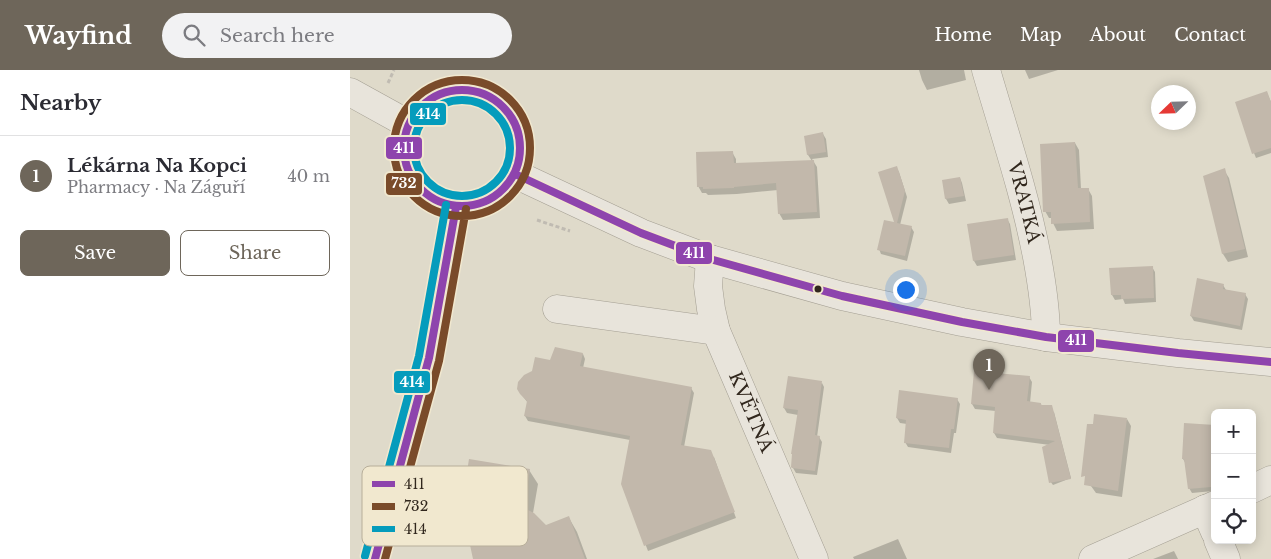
<!DOCTYPE html>
<html lang="en">
<head>
<meta charset="utf-8">
<style>
	:root { --surface:#fff; --page:#f2f2f3; --text:#2b2b33; --muted:#7c7c81; --line:#e1e1e2; --accent:#6e665a }
	body { margin:0; font-family:"Libre Baskerville",serif; background:var(--page); color:var(--text) }
	.controls { position:absolute; right:15px; bottom:15px; display:grid; overflow:hidden; border-radius:8px; box-shadow:0 2px 12px #0003 }
	.controls button { width:45px; height:45px; display:grid; place-items:center; padding:0; border:0; border-bottom:1px solid var(--line); background:var(--surface); color:var(--text); font:25px sans-serif }
	.compass { position:absolute; left:801px; top:15px; width:45px; height:45px; border-radius:50%; background:var(--surface); box-shadow:0 2px 12px #0003; rotate:247deg }
	.you { position:absolute; left:555px; top:219px; width:18px; height:18px; margin:-12px; border:4px solid #fff; border-radius:50%; background:#1a73e8; box-shadow:0 0 0 8px #1a73e833 }
	.badge { display:grid; place-items:center; width:32px; height:32px; border-radius:50%; background:var(--accent); color:#fff; font-size:16px; font-weight:700 }
	.pin { position:absolute; translate:-50% -41px; filter:drop-shadow(0 1px 2px #0008) }
	.pin::after { content:''; position:absolute; top:26px; width:18px; height:15px; background:inherit; clip-path:polygon(0 0,100% 0,50% 100%) }
	.list { margin:0; padding:0; list-style:none }
	h2 { display:flex; justify-content:space-between; align-items:center; height:65px; margin:0; padding:0 20px; font-size:21px }
	h2 small { font-size:16px; font-weight:400; color:var(--muted) }
	.list li { display:grid; grid-template-columns:32px 1fr auto; gap:15px; align-items:center; box-sizing:border-box; height:80px; padding:0 20px; border-top:1px solid var(--line) }
	.list b { display:block; font-size:19px; white-space:nowrap }
	.list p { margin:0; font-size:16px; white-space:nowrap; color:var(--muted) }
	.list em { font-size:16px; font-style:normal; color:var(--muted) }
	.actions { display:flex; gap:10px; padding:15px 20px }
	.actions a { flex:1; padding:11px 0; border:1px solid var(--accent); border-radius:8px; text-align:center; font-size:18px; color:var(--accent) }
	.actions .main { background:var(--accent); color:#fff }
	.icon { flex:none; width:28px; height:28px; fill:none; stroke:currentColor; stroke-width:2; stroke-linecap:round; stroke-linejoin:round }
	.map { position:relative; flex:none; width:921px; height:489px; overflow:hidden }
	header { display:flex; align-items:center; gap:30px; box-sizing:border-box; height:70px; padding:0 25px; background:var(--accent); color:#fff }
	header strong { font-size:24px }
	nav { display:flex; gap:28px; margin-inline-start:auto; font-size:18px }
	.search { width:350px; height:45px; background:var(--page); display:flex; align-items:center; gap:12px; box-sizing:border-box; padding:0 18px; border-radius:28px; color:var(--muted); font-size:19px }
	main { display:flex }
	aside { flex:1; background:var(--surface) }
	.map>svg:first-child { display:block }
</style>
</head>
<body>
<header>
<strong>Wayfind</strong>
<div class="search"><svg class="icon" aria-label="search" viewBox="0 0 24 24"><circle cx="10" cy="10" r="6"/><path d="M15 15l6 6"/></svg>Search here</div>
<nav><a>Home</a><a>Map</a><a>About</a><a>Contact</a></nav>
</header>
<main>
<aside>
<h2>Nearby<small></small></h2>
<ul class="list">
<li><span class="badge">1</span><div><b>Lékárna Na Kopci</b><p>Pharmacy · Na Záguří</p></div><em>40 m</em></li>
</ul>
<div class="actions"><a class="main">Save</a><a>Share</a></div>
</aside>
<div class="map">
<svg width="921" height="489" viewBox="0 0 921 489">
	<rect width="100%" height="100%" fill="#dfdaca"/>
	<path fill="#0003" d="M569 0H614L616 10 577 20 572 10Z
		M675 0H708L679 9Z
		M917 23 921 32V83L906 88 904 83Z
		M473 64 476 69 478 87 462 89 467 97 470 148 433 150 429 143 428 120 387 124 358 125 356 123H352L348 116 382 82 386 89V94L462 91 458 85 455 67Z
		M725 73 729 80 731 119H738L742 126 744 159 707 161 703 153 702 148H699L695 141Z
		M546 97 549 102 557 127 550 155 561 157 564 162 557 191 531 184 529 179 546 154Z
		M874 100 879 108 898 187 878 192 873 184 854 107Z
		M610 108 612 113 616 131 599 134 596 129 593 111Z
		M657 149 660 154 666 190 627 196 624 191 619 155Z
		M802 197 805 202 806 232 775 234 773 229 765 230 762 225Z
		M873 215 876 220 895 224 898 229 892 260 844 251 841 246Z
		M233 284 235 289 233 298 341 318 344 323 334 377 364 387 386 448 298 481 272 413 280 370 178 351 175 346 178 333 171 324 201 292Z
		M679 307 682 312 680 333 691 334 692 336 704 342 721 408 703 415 700 411V375L647 368 644 363 646 341 625 339 622 334Z
		M472 313 474 317 467 367H469L472 372 467 405 446 403 443 398 448 345 437 343 434 338Z
		M607 329 610 334 606 363H604L601 383 558 377 555 372 557 354 550 353 547 348Z
		M777 349 781 356 772 427 746 423 741 416Z
		M865 357V398L863 421 842 423 839 418 836 394 833 389Z
		M179 400 188 414 183 443 196 456 219 448 227 462 237 489H126L121 474 118 473 109 459Z
		M548 469 557 489H504L503 487Z
		M824 481 828 489H803Z"/>
	<path fill="#c2b8ab" d="M917 21 921 32V78L902 84 885 32Z
		M473 62 476 82 457 85 454 66Z
		M725 72 728 118H739L740 152 701 154V142H693L690 74Z
		M383 81 384 93 464 90 467 142 428 144 426 113 384 117V118L353 119V117H347L346 82Z
		M547 96 555 121 547 153 562 156 555 186 527 180 534 150 544 152 528 102Z
		M875 98 895 179 872 184 853 106Z
		M610 107 614 126 595 129 592 110Z
		M658 148 664 185 623 191 617 154Z
		M803 196 804 228 771 229V225H761L759 198Z
		M847 208 874 214 873 219 896 223 890 256 840 246Z
		M205 277 233 283 230 296 342 317 331 375 361 380 385 442 294 476 271 414 280 366 174 346 177 331 170 324 167 319 168 312 174 305 182 301 185 287 200 290Z
		M624 301 680 306 677 331 691 333V335H702L721 409 699 413 692 377 705 371 643 363 645 337 621 334Z
		M438 306 472 311 465 365 470 366 465 401 442 398 441 397 442 384H441L448 340 433 338Z
		M549 320 608 328 604 359H601L599 378 554 373 556 350 546 348Z
		M744 344 777 348 768 421 734 415 735 406 731 407 737 354H743Z
		M834 353 865 355 861 417 838 419 834 389H832Z
		M119 389 180 399 174 438 184 443 196 455 219 446 235 489H123L117 461 108 459Z"/>
	<g fill="none" stroke-linecap="round" stroke-linejoin="round">
		<defs>
			<g id="minor">
				<path id="s1" d="M636 0C654 62 675 124 687 187 692 214 696 240 696 267"/>
				<path d="M0 22 58 54"/>
				<path d="M165 104 291 163 360 189 492 226 612 252 696 267 828 283 921 292"/>
				<path id="s2" d="M360 189 358 216 361 239 366 261 464 489"/>
				<path d="M207 239 366 261"/>
				<path d="M902 419 921 410"/>
				<path d="M855 439 865 462"/>
				<path d="M868 470 876 489"/>
				<path d="M743 489 865 435"/>
			</g>
			<path id="major" d="M54 78a58 58 0 1 1 116 0a58 58 0 1 1-116 0Z
				M25 489 79 288 106 137"/>
		</defs>
		<use href="#minor" stroke="#a49f93" stroke-width="29"/>
		<use href="#major" stroke="#8a847a" stroke-width="29"/>
		<path stroke="#c0bbb2" stroke-width="3" stroke-dasharray="4 2.5" stroke-linecap="butt" d="M38 13 44 0
			M187 150 220 161"/>
		<use href="#minor" stroke="#e8e4db" stroke-width="28"/>
		<use href="#major" stroke="#dfdacd" stroke-width="28"/>
		<defs>
			<path id="bus-1" d="M54 78a58 58 0 1 1 116 0a58 58 0 1 1-116 0Z
				M165 104 291 163 360 189 492 226 612 252 696 267 828 283 921 292
				M25 489 79 288 106 137"/>
			<path id="bus-2" d="M44 78a68 68 0 1 1 136 0a68 68 0 1 1-136 0Z
				M35 489 89 291 116 139"/>
			<path id="bus-3" d="M64 78a48 48 0 1 1 96 0a48 48 0 1 1-96 0Z
				M15 486 69 286 96 135"/>
		</defs>
		<use href="#bus-1" stroke="#f1e8cf" stroke-width="11"/>
		<use href="#bus-2" stroke="#f1e8cf" stroke-width="11"/>
		<use href="#bus-3" stroke="#f1e8cf" stroke-width="11"/>
		<use href="#bus-1" stroke="#8e44ad" stroke-width="8"/>
		<use href="#bus-2" stroke="#7a4b2a" stroke-width="8"/>
		<use href="#bus-3" stroke="#059cbc" stroke-width="8"/>
	</g>
	<circle fill="#31271d" stroke="#f1e8cf" stroke-width="2" cx="468" cy="219" r="4.5"/>
	<g text-anchor="middle" dominant-baseline="central" stroke-width="5" stroke-linejoin="round" paint-order="stroke">
		<g font-size="18" fill="#31271d" stroke="#f1e8cf">
			<text stroke="none"><textPath href="#s1" startOffset="138">VRATKÁ</textPath></text>
			<text stroke="none"><textPath href="#s2" startOffset="161">KVĚTNÁ</textPath></text>
		</g>
	</g>
	<rect x="12" y="396" width="166" height="80" rx="8" fill="#f1e8cf" stroke="#b7ae9a" stroke-width="1"/>
	<rect x="22" y="411" width="23" height="6" fill="#8e44ad"/>
	<rect x="22" y="433" width="23" height="7" fill="#7a4b2a"/>
	<rect x="22" y="456" width="23" height="6" fill="#059cbc"/>
	<g font-size="14" fill="#31271d">
		<text x="54" y="419">411</text>
		<text x="54" y="441">732</text>
		<text x="54" y="464">414</text>
	</g>
	<g stroke="#f1e8cf" stroke-width="2">
		<rect x="59" y="32" width="38" height="24" rx="5" fill="#059cbc"/>
		<rect x="35" y="66" width="38" height="24" rx="5" fill="#8e44ad"/>
		<rect x="35" y="102" width="38" height="24" rx="5" fill="#7a4b2a"/>
		<rect x="325" y="171" width="38" height="24" rx="5" fill="#8e44ad"/>
		<rect x="707" y="259" width="38" height="24" rx="5" fill="#8e44ad"/>
		<rect x="43" y="300" width="38" height="24" rx="5" fill="#059cbc"/>
	</g>
	<g font-size="14" text-anchor="middle" font-weight="bold" fill="#fff">
		<text x="78" y="49">414</text>
		<text x="54" y="83">411</text>
		<text x="54" y="118">732</text>
		<text x="344" y="188">411</text>
		<text x="726" y="275">411</text>
		<text x="62" y="317">414</text>
	</g>
</svg>
<div class="controls">
<button>+</button>
<button>−</button>
<button><svg class="icon" aria-label="locate" viewBox="0 0 24 24"><circle cx="12" cy="12" r="6"/><path d="M12 2v4M12 18v4M2 12h4M18 12h4"/></svg></button>
</div>
<svg class="compass" viewBox="-18 -18 36 36"><path d="M0-13l5 13h-10z" fill="#e53935"/><path d="M0 13l5-13h-10z" fill="#7c7c81"/></svg>
<div class="you"></div>
<div class="pin badge" style="left:639px;top:320px">1</div>
</div>
</main>
</body>
</html>
